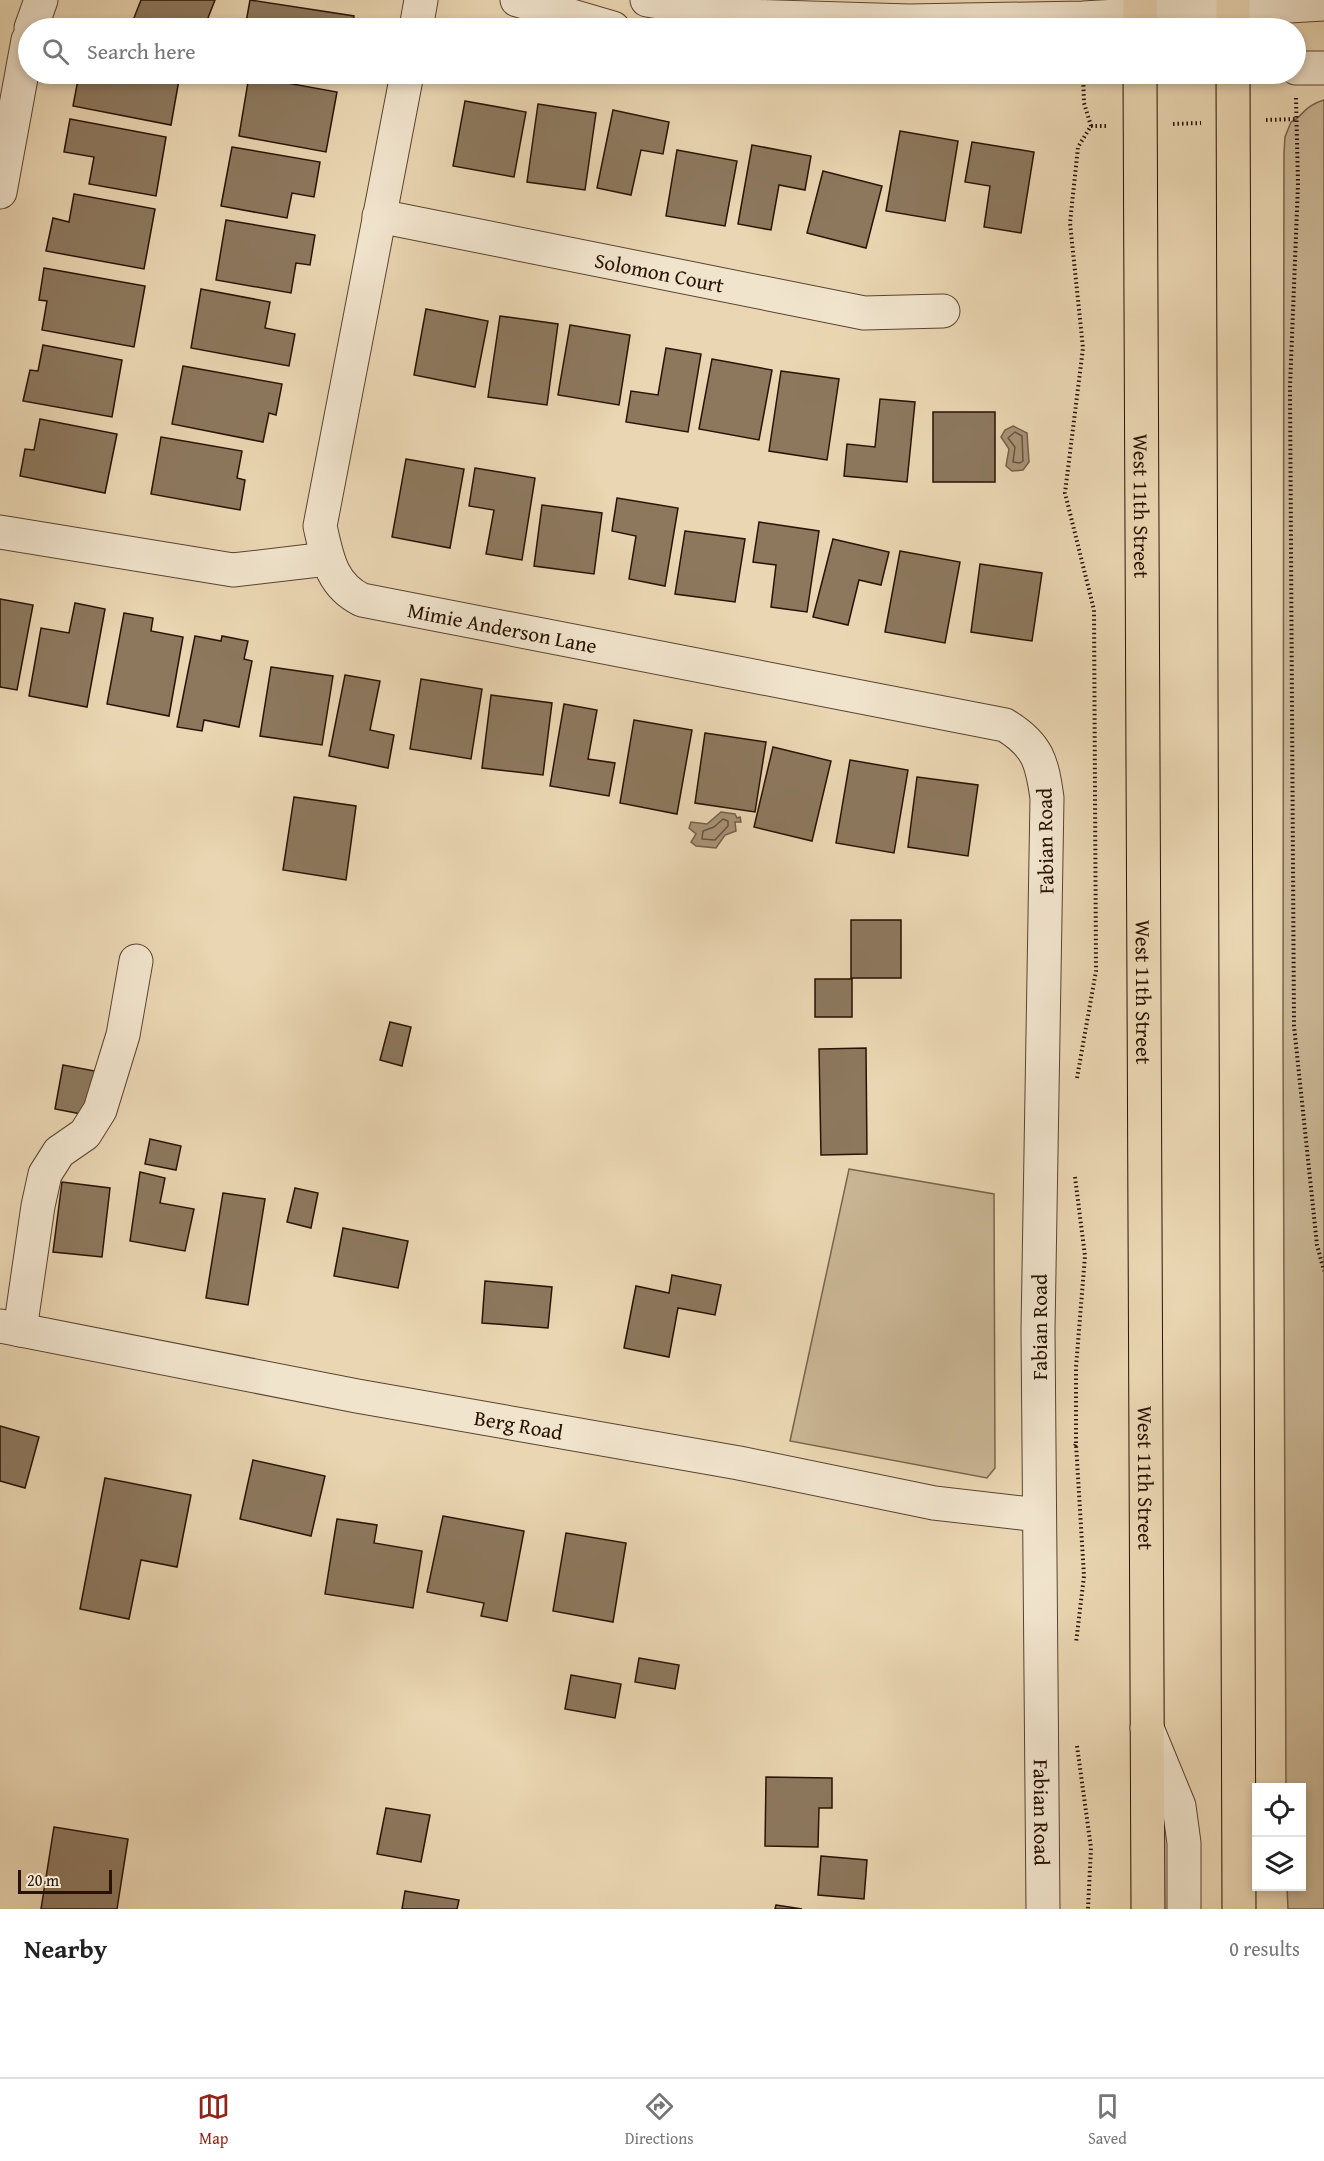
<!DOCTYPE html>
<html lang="en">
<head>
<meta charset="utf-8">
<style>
	:root { --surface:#fff; --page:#f2f2f2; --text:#222; --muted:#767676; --line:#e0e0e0; --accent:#8f2418 }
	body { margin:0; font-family:"Gentium Book Plus",serif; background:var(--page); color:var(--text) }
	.controls { position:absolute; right:18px; bottom:18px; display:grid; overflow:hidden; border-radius:0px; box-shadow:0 3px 9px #0003 }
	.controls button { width:54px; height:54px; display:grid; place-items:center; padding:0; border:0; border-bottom:2px solid var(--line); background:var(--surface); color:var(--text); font:30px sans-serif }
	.scale { position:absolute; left:18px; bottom:15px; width:94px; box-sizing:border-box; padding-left:6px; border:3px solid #291204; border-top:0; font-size:16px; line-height:21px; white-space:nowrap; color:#291204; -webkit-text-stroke:4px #f1e4cd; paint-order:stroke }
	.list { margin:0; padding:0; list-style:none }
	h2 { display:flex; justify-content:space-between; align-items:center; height:78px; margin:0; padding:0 24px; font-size:26px }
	h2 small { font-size:20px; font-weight:400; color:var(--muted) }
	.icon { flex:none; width:33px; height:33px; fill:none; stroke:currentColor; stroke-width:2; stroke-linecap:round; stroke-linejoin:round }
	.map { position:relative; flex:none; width:1324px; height:1909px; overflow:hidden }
	.search { position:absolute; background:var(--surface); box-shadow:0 3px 9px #0003; left:18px; right:18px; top:18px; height:66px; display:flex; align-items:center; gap:15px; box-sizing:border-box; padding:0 21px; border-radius:33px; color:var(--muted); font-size:22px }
	.sheet { height:168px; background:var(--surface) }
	nav { display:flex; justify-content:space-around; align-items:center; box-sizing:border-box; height:84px; border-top:2px solid var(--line); background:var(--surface); font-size:16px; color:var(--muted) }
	nav a { display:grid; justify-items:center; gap:3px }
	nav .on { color:var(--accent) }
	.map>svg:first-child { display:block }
</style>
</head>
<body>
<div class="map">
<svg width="1324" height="1909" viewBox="0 0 1324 1909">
	<rect width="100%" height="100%" fill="#ead6b2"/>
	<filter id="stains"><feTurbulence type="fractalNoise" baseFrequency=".00333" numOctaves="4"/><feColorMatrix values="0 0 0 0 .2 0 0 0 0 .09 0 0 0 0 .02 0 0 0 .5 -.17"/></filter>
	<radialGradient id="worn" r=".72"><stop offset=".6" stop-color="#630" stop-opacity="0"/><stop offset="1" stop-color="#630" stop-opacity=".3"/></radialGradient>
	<path fill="#c9b594" stroke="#79644c" stroke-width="1.5" d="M1324 100V1909H1288L1287 1887 1302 1886V1788L1286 1787 1283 1039 1284 153 1285 137 1291 122C1303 117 1303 106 1324 100Z
		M849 1169 994 1194 995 1468 987 1478 790 1441Z"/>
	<path fill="#a89377" stroke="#755f49" stroke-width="1.5" d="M1013 426 1027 433 1029 462 1023 470 1012 471 1006 466 1009 449 1001 437 1005 430Z
		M721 812 735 814 737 818 740 817 741 822H735L736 831 725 835 716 848 696 846 691 842 696 834 689 828 691 822 707 824Z"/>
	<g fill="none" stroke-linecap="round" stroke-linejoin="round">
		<path stroke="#68523e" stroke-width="1.5" d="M1015 432 1022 436 1023 461 1020 463 1013 462 1015 447 1008 438Z
			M723 819 728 821V826L715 840 702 839 703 831 714 827Z"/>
	</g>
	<path fill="#8d785e" stroke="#291204" stroke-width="1.5" d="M141 0H215L204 28H147L132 23Z
		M250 0 354 16 352 28H245Z
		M79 74 97 76 98 74H180L171 125 73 106Z
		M310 74H333V78Z
		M249 76 337 92 326 152 239 136Z
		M465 101 526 112 514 177 453 166Z
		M538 104 596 113 585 190 527 182Z
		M613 110 669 122 663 154 641 150 631 195 597 188Z
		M70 119 166 137 156 196 89 184 94 157 64 152Z
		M900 131 958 141 945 221 886 211Z
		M972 142 1034 152 1021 233 984 227 990 186 965 182Z
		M752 145 811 156 805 190 779 185 771 230 738 224Z
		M232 147 320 162 314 197 292 193 287 218 221 206Z
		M677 150 737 161 725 226 666 216Z
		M823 171 882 186 866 248 807 233Z
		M74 194 155 209 144 269 46 251 53 218 69 222Z
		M226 220 315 235 310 265 296 263 291 293 216 280Z
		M44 268 145 286 134 347 42 330 47 301 39 300Z
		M201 289 270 302 265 328 295 334 289 366 191 348Z
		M426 309 488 321 475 387 414 375Z
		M500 316 558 324 547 405 488 397Z
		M570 325 630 335 619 405 558 395Z
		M43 345 122 360 112 417 23 401 30 370 38 371Z
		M666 348 701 354 688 432 626 422 631 391 658 395Z
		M712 359 772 370 759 440 699 429Z
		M183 366 282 384 276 415 269 413 263 442 172 424Z
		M781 371 839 379 827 460 769 451Z
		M880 399 915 402 907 482 844 476 847 444 875 447Z
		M933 412H995V482H933Z
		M40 419 117 434 105 493 20 476 25 449 34 450Z
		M161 437 242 451 237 478 245 480 240 510 151 494Z
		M406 459 464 469 450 548 392 537Z
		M475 468 535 478 522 560 486 554 494 510 469 506Z
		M617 498 678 508 665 586 629 579 636 536 612 531Z
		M542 505 602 513 594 574 534 566Z
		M759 522 819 531 807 612 771 607 776 565 753 562Z
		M685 531 745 539 735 602 675 594Z
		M833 539 889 552 881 585 859 580 848 625 813 617Z
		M900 551 960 562 945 643 885 632Z
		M980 564 1042 573 1032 641 971 632Z
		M0 599 33 605 17 690 0 687Z
		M75 603 105 609 87 707 29 696 41 628 69 633Z
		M124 613 153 618 151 631 183 637 169 716 107 704Z
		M195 636 221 641 222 636 248 641 244 659 252 661 239 727 204 720 202 731 177 727Z
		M271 667 333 676 322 745 260 736Z
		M345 675 380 681 370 730 394 735 388 768 329 756Z
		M421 679 482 689 471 759 410 749Z
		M491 695 552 703 543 775 482 768Z
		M564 704 597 710 588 759 615 763 609 796 550 786Z
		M634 720 692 730 677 814 620 803Z
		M705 733 766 742 755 812 695 803Z
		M773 747 831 761 812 841 754 827Z
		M850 760 908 770 894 853 836 843Z
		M917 777 978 785 968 856 908 847Z
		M294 797 356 806 346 880 283 870Z
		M851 920H901V978H851Z
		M815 979H852V1017H815Z
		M390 1022 411 1027 402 1066 380 1060Z
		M866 1048 867 1154 821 1155 819 1049Z
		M63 1065 100 1072 92 1116 55 1109Z
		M150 1139 181 1146 176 1170 145 1164Z
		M140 1172 165 1178 160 1203 194 1209 185 1251 130 1241Z
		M62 1182 110 1188 102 1257 53 1252Z
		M295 1188 318 1193 311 1228 287 1222Z
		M223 1193 265 1199 248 1305 206 1298Z
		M343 1228 408 1241 398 1288 334 1276Z
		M672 1275 721 1285 715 1315 678 1308 669 1357 624 1348 636 1286 669 1293Z
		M485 1281 552 1287 548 1328 482 1323Z
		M0 1426 39 1437 25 1488 0 1481Z
		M253 1460 325 1476 311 1536 240 1519Z
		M105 1478 191 1495 177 1567 141 1560 129 1619 80 1609Z
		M443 1516 524 1531 507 1621 481 1616 484 1603 427 1592Z
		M337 1519 377 1525 374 1543 422 1551 413 1608 325 1594Z
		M566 1533 626 1543 613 1622 553 1611Z
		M639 1658 679 1665 675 1689 635 1682Z
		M571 1675 621 1684 615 1718 565 1709Z
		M766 1777 832 1778V1808H819L818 1847 765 1846Z
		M386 1808 430 1815 421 1862 377 1854Z
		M54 1827 128 1839 117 1909H41Z
		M821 1856 867 1860 864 1899 818 1895Z
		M405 1891 459 1900 457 1909H402Z
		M776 1905 802 1909H775Z"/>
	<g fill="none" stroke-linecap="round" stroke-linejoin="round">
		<defs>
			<g id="minor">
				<path d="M517 0 613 28"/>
				<path d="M647 0 743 16 909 21 1083 18 1324 4"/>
				<path d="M31 28 41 0"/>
				<path d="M416 28 421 0"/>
				<path d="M1296 68H1324"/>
				<path id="s1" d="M407 74 320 526C327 557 331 585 362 600L1005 725C1038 745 1042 762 1047 798L1038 1330 1043 1909"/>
				<path d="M0 192 28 40"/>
				<path id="s2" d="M379 216 864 313 943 311"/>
				<path d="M0 532 233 570 327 559"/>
				<path id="s3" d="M0 1326 357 1396 739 1463 934 1503 1039 1515"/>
				<path d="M20 1330 38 1206 45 1174 59 1152 85 1134 100 1110 123 1035 136 961"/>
				<path d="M1147 1728 1179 1806 1184 1843V1909"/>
			</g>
			<g id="major">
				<path d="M1140 0V28"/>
				<path d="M1233 0V28"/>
				<path id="s4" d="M1140 74 1148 1909"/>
				<path d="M1233 74 1239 1909"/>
			</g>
		</defs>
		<use href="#minor" stroke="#594330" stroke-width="35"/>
		<use href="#major" stroke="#291204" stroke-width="35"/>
		<path stroke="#291204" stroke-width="4" stroke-dasharray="1.5 3" stroke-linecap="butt" d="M1296 98 1298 184 1290 387 1294 1026 1317 1245 1324 1271
			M1266 120 1297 119
			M1173 124 1201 123
			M1091 126H1108
			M1077 1078 1096 971 1094 610 1065 493 1083 348 1070 223 1078 147 1091 126 1084 103 1083 74
			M1075 1177 1085 1256 1076 1367V1444
			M1075 1446 1076 1444 1084 1576 1076 1643
			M1077 1746 1091 1848 1088 1909"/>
		<use href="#minor" stroke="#f1e4cd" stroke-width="33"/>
		<use href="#major" stroke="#ead6b2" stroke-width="33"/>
	</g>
	<g text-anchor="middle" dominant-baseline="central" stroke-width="4.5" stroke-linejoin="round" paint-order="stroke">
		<g font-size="21" fill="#291204" stroke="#f1e4cd">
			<text stroke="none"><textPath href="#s2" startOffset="286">Solomon Court</textPath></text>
			<text stroke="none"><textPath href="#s4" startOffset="432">West 11th Street</textPath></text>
			<text stroke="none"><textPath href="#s1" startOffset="692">Mimie Anderson Lane</textPath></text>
			<text transform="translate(1045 841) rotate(-91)">Fabian Road</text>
			<text stroke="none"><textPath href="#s4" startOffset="918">West 11th Street</textPath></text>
			<text transform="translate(1039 1327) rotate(-90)">Fabian Road</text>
			<text stroke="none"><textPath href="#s3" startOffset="528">Berg Road</textPath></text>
			<text stroke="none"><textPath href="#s4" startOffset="1404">West 11th Street</textPath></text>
			<text stroke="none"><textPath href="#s1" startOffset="2307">Fabian Road</textPath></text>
		</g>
	</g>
	<rect width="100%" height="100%" filter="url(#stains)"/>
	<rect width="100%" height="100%" fill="url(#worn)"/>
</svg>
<div class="controls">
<button><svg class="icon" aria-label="locate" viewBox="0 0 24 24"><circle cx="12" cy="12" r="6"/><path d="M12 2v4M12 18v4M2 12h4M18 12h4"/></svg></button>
<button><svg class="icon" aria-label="layers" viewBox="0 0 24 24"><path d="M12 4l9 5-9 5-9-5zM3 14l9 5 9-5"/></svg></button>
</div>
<div class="scale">20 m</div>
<div class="search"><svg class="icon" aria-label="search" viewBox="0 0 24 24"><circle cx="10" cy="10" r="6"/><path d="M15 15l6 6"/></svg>Search here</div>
</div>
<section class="sheet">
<h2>Nearby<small>0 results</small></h2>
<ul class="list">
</ul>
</section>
<nav>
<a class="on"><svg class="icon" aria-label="map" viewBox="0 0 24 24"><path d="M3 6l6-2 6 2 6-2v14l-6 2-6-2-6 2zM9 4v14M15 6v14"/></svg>Map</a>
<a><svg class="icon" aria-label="directions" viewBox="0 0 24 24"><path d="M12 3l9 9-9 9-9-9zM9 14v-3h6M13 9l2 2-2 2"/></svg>Directions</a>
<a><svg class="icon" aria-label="saved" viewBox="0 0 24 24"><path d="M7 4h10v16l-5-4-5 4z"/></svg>Saved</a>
</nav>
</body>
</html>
